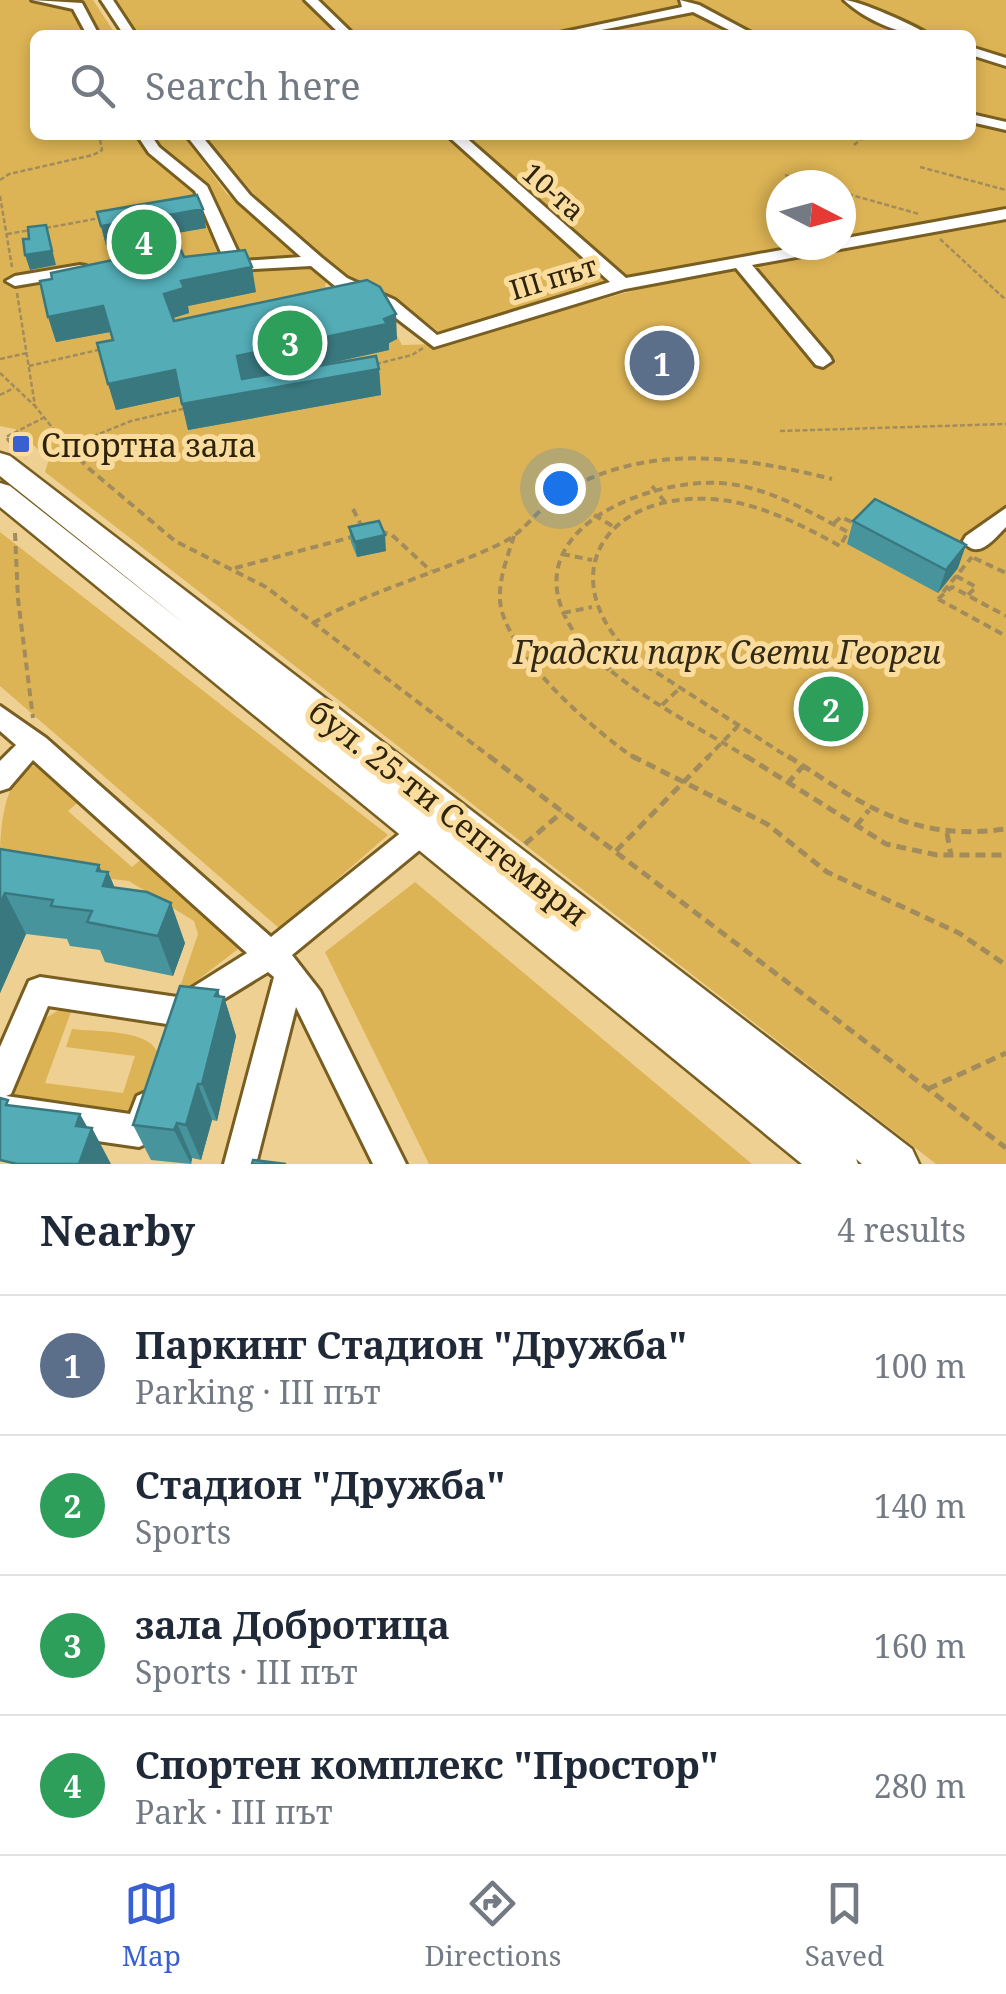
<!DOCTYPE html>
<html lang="en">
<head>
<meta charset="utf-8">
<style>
	:root { --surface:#fff; --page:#f6f6f7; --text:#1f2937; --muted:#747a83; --line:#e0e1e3; --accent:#3860d1 }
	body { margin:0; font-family:"Noto Serif",serif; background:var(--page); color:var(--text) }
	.compass { position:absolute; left:766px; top:170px; width:90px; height:90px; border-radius:50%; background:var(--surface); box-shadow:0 5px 15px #0003; rotate:96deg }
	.you { position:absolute; left:560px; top:488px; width:35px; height:35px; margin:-25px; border:8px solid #fff; border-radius:50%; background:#1a73e8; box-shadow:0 0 0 15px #1a73e833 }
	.badge { display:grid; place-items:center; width:65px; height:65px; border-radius:50%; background:var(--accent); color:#fff; font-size:32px; font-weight:700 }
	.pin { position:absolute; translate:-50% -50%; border:5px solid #fff; box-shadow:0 2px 10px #0006 }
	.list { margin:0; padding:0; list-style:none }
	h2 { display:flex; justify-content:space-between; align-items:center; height:130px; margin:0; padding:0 40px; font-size:42px }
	h2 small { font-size:32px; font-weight:400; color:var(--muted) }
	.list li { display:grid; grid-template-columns:65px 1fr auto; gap:30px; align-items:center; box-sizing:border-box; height:140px; padding:0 40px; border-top:2px solid var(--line) }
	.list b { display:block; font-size:38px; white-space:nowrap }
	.list p { margin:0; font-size:32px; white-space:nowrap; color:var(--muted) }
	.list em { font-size:32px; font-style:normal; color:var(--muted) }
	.icon { flex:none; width:55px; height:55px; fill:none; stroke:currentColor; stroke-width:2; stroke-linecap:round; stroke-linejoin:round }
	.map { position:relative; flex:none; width:1006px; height:1164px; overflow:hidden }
	.search { position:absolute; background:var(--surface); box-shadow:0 5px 15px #0003; left:30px; right:30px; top:30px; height:110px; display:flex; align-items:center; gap:25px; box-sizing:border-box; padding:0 35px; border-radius:15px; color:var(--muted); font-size:38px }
	.sheet { height:690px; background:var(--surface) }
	nav { display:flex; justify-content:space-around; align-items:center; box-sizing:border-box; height:140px; border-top:2px solid var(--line); background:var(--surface); font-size:28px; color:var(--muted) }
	nav a { display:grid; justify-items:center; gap:5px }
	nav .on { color:var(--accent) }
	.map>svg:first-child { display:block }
</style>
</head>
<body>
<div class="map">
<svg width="1006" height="1164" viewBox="0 0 1006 1164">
	<rect width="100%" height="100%" fill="#edd092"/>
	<path fill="#ddb455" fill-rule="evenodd" d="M0 0H93L116 35H35V135H183L227 194 250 207 328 277 325 286 329 294 379 303 402 345 438 344 647 287 636 275 442 334 386 292 344 279 281 225 203 135H971V35H137L112 0H1006V1164H936L45 472 49 459 15 429 0 426ZM781 185H841V245H781Z
		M0 532 388 835 280 929 0 686Z
		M42 764 81 800 68 811 132 867 143 858 238 949 177 996 198 934 194 921 129 881 0 866C0 836 1 767 42 764Z
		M415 882 752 1164H429L325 952Z
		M59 1010 71 1012 45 1083 123 1093 135 1056 66 1047 72 1029C95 1032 146 1029 157 1051L139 1105 131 1114 16 1098 12 1087 36 1024Z"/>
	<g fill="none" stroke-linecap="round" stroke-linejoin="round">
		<defs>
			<path id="minor" d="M32 0 82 3 99 35H87L73 9Z
				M101 0H113L136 35H124Z
				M305 0H318L354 35H341Z
				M680 0 699 5 755 35H739L693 12 576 35H550L682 7Z
				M844 0C858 0 916 26 929 35 899 35 866 20 844 0Z
				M971 47 1006 58V66L971 55Z
				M971 114 1006 122V130L971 122Z
				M137 135H151L159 147 207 186 242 261 301 257 238 201 186 135H201L250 195 321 257 347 278 395 300 437 335 610 282 447 135H463L626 278 809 245H841V239L1006 209V219L752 265 830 357 832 361 823 367 816 365 736 268 625 289 434 347 383 308 335 286 311 266 218 271V263L225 262 195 191 149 153Z
				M80 265 86 266V274L15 286 6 281 15 276Z
				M1006 508V527C993 540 978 561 963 541L966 536Z
				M0 706 46 738 271 937 413 823 423 820 433 823 436 831 433 839 292 955 320 991 406 1164H373L296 1007 256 1164H224L274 977 268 972 180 1026 48 1006 11 1094 6 1096 130 1114 137 1096 148 1091 159 1096 164 1107 150 1142 139 1147 0 1127V1047L29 981 40 977 177 997 247 953 33 760 9 788 0 791V761L16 745 0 731Z"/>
			<path id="major" d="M0 453 10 456 912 1149 919 1164H862L856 1159 858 1164H802L0 507V483L10 486 186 625 0 476Z"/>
		</defs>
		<use href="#minor" stroke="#785e20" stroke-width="6"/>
		<use href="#major" stroke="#785e20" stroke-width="5"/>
		<path stroke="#a28c5c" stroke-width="2.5" stroke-dasharray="5 2.5" stroke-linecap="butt" d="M854 145 866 135
			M920 167 1006 190
			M785 175 818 185
			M0 180 9 174 93 155 102 150 99 135
			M841 192 919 214
			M0 196 12 267
			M46 228 100 218
			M7 234 31 230
			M940 239 1006 300
			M17 293 35 406 64 442
			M0 359 27 353
			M376 364 412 355 423 348
			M29 366 102 349
			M0 373 35 406
			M0 395 14 388
			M780 431 1006 424
			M10 442 6 437 45 417
			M79 442 131 421 187 408"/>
		<path stroke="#a28c5c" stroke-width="4" stroke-dasharray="8 5" stroke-linecap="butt" d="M8 439 26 458
			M62 439 87 467 175 541 266 587 493 759
			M68 446 85 439
			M652 486 665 502
			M353 509 363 529
			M594 515 616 528
			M834 523 841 517 856 524
			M380 531 392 535 431 571
			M15 533 18 599 33 718
			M514 536C507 559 495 587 502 612 518 664 592 729 636 759
			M562 554 592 560
			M974 558 1006 573
			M235 568 352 537
			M956 576 976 587 968 595
			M943 592 972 557
			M938 599 952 587 1006 616
			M938 599 1006 636
			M563 613 592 607
			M313 623C373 589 440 573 502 543 525 532 538 508 560 494 645 442 740 456 832 479
			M606 670 626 654
			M662 705 680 688
			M706 759 738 726
			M750 759C696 725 605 682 572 629 511 532 644 479 720 483 766 486 808 511 848 532L840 546C800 524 757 502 711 499 603 493 551 578 634 658L791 759"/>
		<path stroke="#a28c5c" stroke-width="5" stroke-dasharray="10 6" stroke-linecap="butt" d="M489 756 1006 1148
			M632 756 767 824 827 872 959 933 1006 965
			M746 756 886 844 937 855H1006
			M788 756C864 805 911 842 1006 829
			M787 784 803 766
			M856 826 869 810
			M947 833 951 856
			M525 844 562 812
			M616 851 709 756
			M928 1089 1006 1053"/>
		<use href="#minor" fill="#fff" fill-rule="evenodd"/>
		<use href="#major" fill="#fff" fill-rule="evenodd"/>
	</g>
	<path fill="#47949d" d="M97 212 206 228 175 233 179 250 184 257 256 292 188 306 189 313 173 318 174 321 397 339 389 343V350L308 368 379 369 381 395 188 430 180 396 116 410 97 343 112 340 110 332 56 342 52 279 130 256 126 242 106 245Z
		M853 521 958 568 938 593 847 544Z
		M349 527 386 551 357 557 351 542Z
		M0 849 108 872 115 888 185 943 173 976 105 962 100 950 70 946 67 939 26 934 0 993Z
		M218 990 220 997H224L236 1036 217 1121 212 1120 201 1160 192 1158 191 1164 151 1160 133 1125Z"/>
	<path fill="#3a787f" d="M203 209 206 228 172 234 169 215Z
		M122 223 126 242 106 245 101 226Z
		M46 225 56 265 30 270 25 255Z
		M177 239 181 258 144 264 139 245Z
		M252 267 256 292 188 306 189 313 170 319 164 294 181 281Z
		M103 306 110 332 56 342 48 317Z
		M396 314 397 339 389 343V350L242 382 237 356 384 319Z
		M379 369 381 395 188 430 182 404Z
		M175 370 181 396 116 410 108 384Z
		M385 535 386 551 357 557 355 542Z
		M966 545 958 568 938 593 946 570Z
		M99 865 105 880 108 872 125 913 120 927 97 871Z
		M5 893 26 934 0 993V904Z
		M171 903 185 943 173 976 158 936Z
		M218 990 222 1004 224 997 236 1036 217 1121 202 1084Z
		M198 1084 212 1120 201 1160 186 1125Z
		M80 1114 90 1132 92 1128 111 1164H79L76 1126Z
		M177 1123 192 1158 191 1164 174 1130Z"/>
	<path fill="#53acb6" stroke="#3a787f" stroke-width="2.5" d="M197 195 203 209 169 215 177 239 139 245 127 240 122 223 101 226 97 212Z
		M46 225 52 251 25 255 23 239H29L28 227Z
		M181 250 184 257 245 250 252 267 181 281 184 288 164 294 174 321 367 280 380 287 396 314 384 319 387 324 237 356 242 379 376 356 379 369 182 404 175 370 108 384 97 343 113 340 103 306 48 317 40 281 52 279 51 273 132 256Z
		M875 499 966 545 946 570 853 521Z
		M379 521 385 535 355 542 349 527Z
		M0 849 99 865 97 871 108 872 103 886 147 892 171 903 158 936 87 922 92 911 51 906 53 900 5 893 0 904Z
		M180 986 218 990 215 996 224 997 202 1084H198L186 1125 177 1123 174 1130 133 1125Z
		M0 1098 8 1100 6 1105 80 1114 76 1126 92 1128 79 1164H17L0 1160Z
		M253 1160 286 1164H252Z"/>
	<rect fill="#3860d1" stroke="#fadd9e" stroke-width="4" x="11" y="434" width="20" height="20" rx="5"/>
	<g text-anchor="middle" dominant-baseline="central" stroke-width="10" stroke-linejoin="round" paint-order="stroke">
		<g font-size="28" fill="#2f240a" stroke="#fadd9e">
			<text transform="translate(554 191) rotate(41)">10-та</text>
			<text transform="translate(553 277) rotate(-17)">ІІІ път</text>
		</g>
		<g font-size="32" fill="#2f240a" stroke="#fadd9e" text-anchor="start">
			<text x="41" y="444">Спортна зала</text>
		</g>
		<g font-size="32" font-style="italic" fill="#332a16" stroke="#fadd9e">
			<text x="727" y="651">Градски парк Свети Георги</text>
		</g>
		<g font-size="32" fill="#2f240a" stroke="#fadd9e">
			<text transform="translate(449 812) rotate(38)">бул. 25-ти Септември</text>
		</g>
	</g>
</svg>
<svg class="compass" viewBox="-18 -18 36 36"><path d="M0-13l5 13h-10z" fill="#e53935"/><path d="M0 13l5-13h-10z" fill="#747a83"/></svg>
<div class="you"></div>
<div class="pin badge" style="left:662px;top:363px;background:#5c6f8a">1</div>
<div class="pin badge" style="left:831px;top:709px;background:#2e9e5b">2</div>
<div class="pin badge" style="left:290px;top:343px;background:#2e9e5b">3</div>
<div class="pin badge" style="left:144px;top:242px;background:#2e9e5b">4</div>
<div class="search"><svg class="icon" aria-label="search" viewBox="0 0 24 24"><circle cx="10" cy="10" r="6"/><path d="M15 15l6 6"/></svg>Search here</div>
</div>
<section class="sheet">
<h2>Nearby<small>4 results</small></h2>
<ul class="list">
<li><span class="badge" style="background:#5c6f8a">1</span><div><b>Паркинг Стадион &quot;Дружба&quot;</b><p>Parking · ІІІ път</p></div><em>100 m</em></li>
<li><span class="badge" style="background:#2e9e5b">2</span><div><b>Стадион &quot;Дружба&quot;</b><p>Sports</p></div><em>140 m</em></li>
<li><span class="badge" style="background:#2e9e5b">3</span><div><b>зала Добротица</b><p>Sports · ІІІ път</p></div><em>160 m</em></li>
<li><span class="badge" style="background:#2e9e5b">4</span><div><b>Спортен комплекс &quot;Простор&quot;</b><p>Park · ІІІ път</p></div><em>280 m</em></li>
</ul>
</section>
<nav>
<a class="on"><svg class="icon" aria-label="map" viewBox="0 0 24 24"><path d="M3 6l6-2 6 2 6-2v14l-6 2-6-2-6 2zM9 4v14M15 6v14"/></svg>Map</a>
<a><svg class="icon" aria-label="directions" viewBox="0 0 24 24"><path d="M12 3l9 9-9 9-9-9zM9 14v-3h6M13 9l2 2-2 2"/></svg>Directions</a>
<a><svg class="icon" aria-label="saved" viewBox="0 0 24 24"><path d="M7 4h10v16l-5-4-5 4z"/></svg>Saved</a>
</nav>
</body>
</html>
